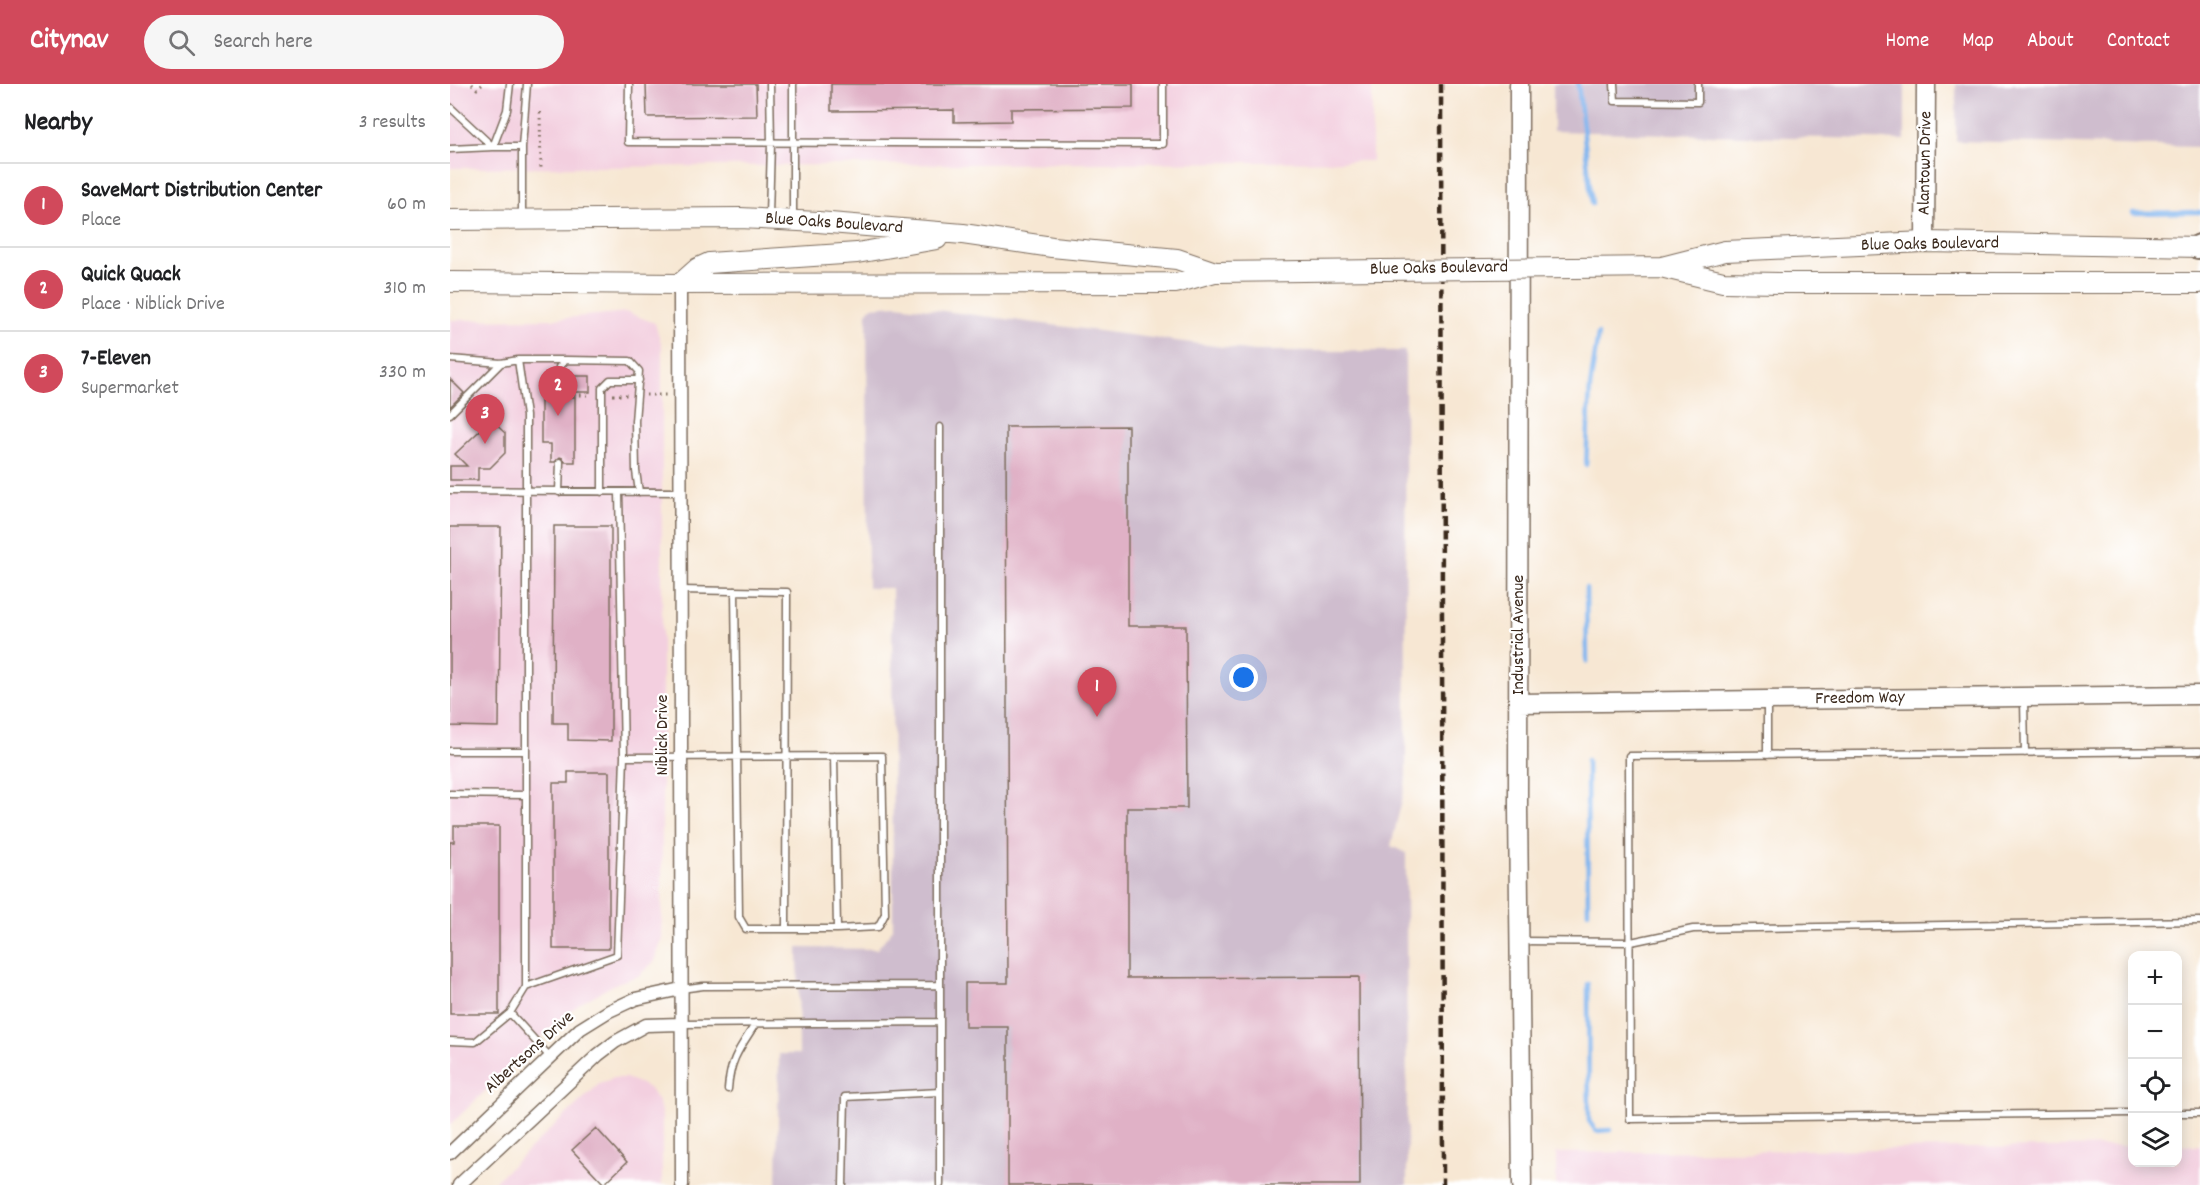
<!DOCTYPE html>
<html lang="en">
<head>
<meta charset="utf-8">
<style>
	:root { --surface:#fff; --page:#f6f6f6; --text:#202124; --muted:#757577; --line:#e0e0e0; --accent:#d1495b }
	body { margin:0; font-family:Dekko,sans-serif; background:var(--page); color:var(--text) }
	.controls { position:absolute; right:18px; bottom:18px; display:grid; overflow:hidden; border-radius:12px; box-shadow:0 3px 15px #0003 }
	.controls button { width:54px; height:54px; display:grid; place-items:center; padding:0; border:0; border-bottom:2px solid var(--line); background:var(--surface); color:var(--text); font:30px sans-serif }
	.you { position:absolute; left:794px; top:594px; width:21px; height:21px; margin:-15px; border:4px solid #fff; border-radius:50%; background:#1a73e8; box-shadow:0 0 0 9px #1a73e833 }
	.badge { display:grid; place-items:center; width:39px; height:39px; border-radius:50%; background:var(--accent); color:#fff; font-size:20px; font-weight:700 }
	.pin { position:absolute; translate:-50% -50px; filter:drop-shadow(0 2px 3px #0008) }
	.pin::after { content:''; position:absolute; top:32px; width:21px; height:18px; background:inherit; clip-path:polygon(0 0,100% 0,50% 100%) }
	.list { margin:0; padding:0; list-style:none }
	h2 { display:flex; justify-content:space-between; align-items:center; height:78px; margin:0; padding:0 24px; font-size:26px }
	h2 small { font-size:20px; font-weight:400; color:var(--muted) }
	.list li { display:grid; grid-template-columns:39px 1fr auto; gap:18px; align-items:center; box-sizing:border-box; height:84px; padding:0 24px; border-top:2px solid var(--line) }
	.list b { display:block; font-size:22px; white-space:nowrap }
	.list p { margin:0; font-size:20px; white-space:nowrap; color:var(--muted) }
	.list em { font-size:20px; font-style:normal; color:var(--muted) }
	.icon { flex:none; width:33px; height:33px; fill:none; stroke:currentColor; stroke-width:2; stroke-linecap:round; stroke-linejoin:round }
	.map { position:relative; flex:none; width:1750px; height:1101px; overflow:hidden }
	header { display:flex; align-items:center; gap:36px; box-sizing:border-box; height:84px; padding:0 30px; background:var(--accent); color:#fff }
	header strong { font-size:28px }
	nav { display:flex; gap:33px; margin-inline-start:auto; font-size:21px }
	.search { width:420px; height:54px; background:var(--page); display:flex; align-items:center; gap:15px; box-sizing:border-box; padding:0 21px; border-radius:33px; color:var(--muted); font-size:22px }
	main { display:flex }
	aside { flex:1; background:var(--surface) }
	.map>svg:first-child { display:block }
</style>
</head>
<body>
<header>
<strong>Citynav</strong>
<div class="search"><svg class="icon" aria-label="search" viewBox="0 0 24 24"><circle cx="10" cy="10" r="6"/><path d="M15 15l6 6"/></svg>Search here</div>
<nav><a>Home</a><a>Map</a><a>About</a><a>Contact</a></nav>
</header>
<main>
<aside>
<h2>Nearby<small>3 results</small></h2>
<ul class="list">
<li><span class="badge">1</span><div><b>SaveMart Distribution Center</b><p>Place</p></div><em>60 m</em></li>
<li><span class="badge">2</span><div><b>Quick Quack</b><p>Place · Niblick Drive</p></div><em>310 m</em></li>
<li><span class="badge">3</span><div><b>7-Eleven</b><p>Supermarket</p></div><em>330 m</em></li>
</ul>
</aside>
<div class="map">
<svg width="1750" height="1101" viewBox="0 0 1750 1101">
	<rect width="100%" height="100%" fill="#fff"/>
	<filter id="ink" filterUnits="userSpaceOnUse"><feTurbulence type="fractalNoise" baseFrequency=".0167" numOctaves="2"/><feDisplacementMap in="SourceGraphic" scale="12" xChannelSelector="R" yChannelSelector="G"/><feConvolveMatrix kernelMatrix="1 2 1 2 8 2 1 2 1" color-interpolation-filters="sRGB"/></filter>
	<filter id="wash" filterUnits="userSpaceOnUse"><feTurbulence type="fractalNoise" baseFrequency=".008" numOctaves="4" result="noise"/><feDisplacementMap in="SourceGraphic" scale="24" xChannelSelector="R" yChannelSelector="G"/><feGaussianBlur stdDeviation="1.35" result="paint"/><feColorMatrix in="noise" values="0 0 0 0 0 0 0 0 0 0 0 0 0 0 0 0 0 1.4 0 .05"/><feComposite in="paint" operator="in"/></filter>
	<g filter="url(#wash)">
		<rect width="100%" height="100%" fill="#f7e7d3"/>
		<path fill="#f3cfdf" d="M0 0H922V77L0 84Z
			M176 228 205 239 212 262V854L205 877 188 892 167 899 131 919 109 936 0 1041V236L106 235Z
			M163 994H176L189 999 200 1005 209 1019 212 1033V1101H41L149 1000Z
			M1750 1061V1101H1106V1069L1682 1062V1078H1728V1062Z"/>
		<path fill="#cfbdce" d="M1103 0H1455V56L1103 47Z
			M1506 0H1750V63L1506 57Z
			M447 221 804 267H955L956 692 955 703 941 762 956 769 957 1101H327L329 970H349L348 864 427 865 443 845 442 504H418L417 229 421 223Z"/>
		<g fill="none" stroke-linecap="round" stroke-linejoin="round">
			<path stroke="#81b6ef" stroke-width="4.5" d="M1128 0 1142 120
				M1683 129 1750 128
				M1136 381 1140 303 1148 250
				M1136 504 1137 578
				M1137 676 1138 828
				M1138 900 1139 1037 1146 1047 1160 1046"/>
		</g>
		<g id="blocks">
			<path fill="#e0b1c6" d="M196 0H306L307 32 197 33Z
				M381 0H683V24L561 25V37L504 38V26L381 27Z
				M124 292H140V308H124Z
				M0 295 14 309 0 323Z
				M101 313 108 318 112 317 114 313H125V378H115L113 374 110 373 105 378H101V360H91V317H101Z
				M41 336 55 349V369L40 384H28V396H0V382H17L5 370Z
				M678 342V542H736L737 724H677V894L909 893 910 1101H558V943H515V899H558L556 343Z
				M104 442H161V657L118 656V639H103Z
				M0 443H51L49 643 0 642Z
				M118 688H159V865H103V699H118Z
				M4 742H49V930H0V758H4Z
				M146 1044 177 1078 154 1100 122 1066Z"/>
		</g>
	</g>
	<g filter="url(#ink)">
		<use href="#blocks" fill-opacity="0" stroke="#7d6c5d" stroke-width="1.5"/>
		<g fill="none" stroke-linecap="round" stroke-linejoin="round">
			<defs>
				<path id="lane" d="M179 0 178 58 713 60V0
					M1164 0 1165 17 1248 18V0
					M0 23 43 63H72
					M0 65 43 63 57 26 60 0
					M72 131V63L77 0
					M319 131 321 60 320 0
					M343 133V0
					M0 275 51 279 68 276H116
					M68 276 76 332V903L167 871 174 673 432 672 435 830 428 843 387 845
					M109 313V283L116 276 180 277 189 287 185 337 186 387 189 408
					M0 330 51 279
					M490 343V1101
					M0 406 230 408
					M109 408 110 378
					M152 408V304L160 296H189
					M169 408 174 673
					M231 506 337 508 336 845H296L289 833 285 507
					M1574 616 1575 669
					M1317 618V671
					M0 667H75
					M0 710 76 711
					M336 845H387L384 672
					M1071 857 1181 858 1243 845 1750 837
					M231 905 253 902 490 901
					M60 929 100 973
					M232 940 490 938
					M0 957 25 958 60 929 76 903
					M278 1005C280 975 290 964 306 939
					M1682 1029 1180 1035 1179 672 1750 667
					M1728 1029H1750
					M393 1101 395 1013 490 1008"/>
				<path id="street" d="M230 200 232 1101
					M0 1069 130 945 159 927 185 915 231 905
					M9 1101 148 971 165 958 196 941 231 940"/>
				<path id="secondary" d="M1069 0 1068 724 1072 1101
					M1475 158 1476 0
					M1069 619 1750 611"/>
				<path id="primary" d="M0 136 290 134 368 138 513 150 602 163 727 175 765 188
					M1124 184 1212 183 1275 167 1475 158 1750 163
					M1215 184 1273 198 1329 199H1750
					M0 198 230 200 726 199 765 188 933 186
					M230 200 248 184 259 179 407 169 487 155"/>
				<path id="highway" d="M1748 163 1750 162"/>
			</defs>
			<use href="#lane" stroke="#7d6c5d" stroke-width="9"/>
			<use href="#street" stroke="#7d6c5d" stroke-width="15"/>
			<use href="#secondary" stroke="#7d6c5d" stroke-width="21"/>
			<use href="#primary" stroke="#7d6c5d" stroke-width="22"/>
			<use href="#highway" stroke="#7d6c5d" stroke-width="26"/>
			<path stroke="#7d6c5d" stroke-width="3" stroke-dasharray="1.5 4.5" stroke-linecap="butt" d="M22 0 27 5 33 0
				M90 28 91 87
				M124 311H142
				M163 311H178
				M196 311H217"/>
			<use href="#lane" stroke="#fff" stroke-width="6"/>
			<use href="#street" stroke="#fff" stroke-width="12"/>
			<use href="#secondary" stroke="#fff" stroke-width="18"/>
			<use href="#primary" stroke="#fff" stroke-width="20"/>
			<use href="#highway" stroke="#fff" stroke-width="22"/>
			<path stroke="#3b2a1e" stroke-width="4.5" stroke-dasharray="9 4.5" stroke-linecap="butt" d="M991 0 993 1101"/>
			<defs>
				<path id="primary-bridge" d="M933 186 1124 184"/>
			</defs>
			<use href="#primary-bridge" stroke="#7d6c5d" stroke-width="22" stroke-linecap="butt"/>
			<use href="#primary-bridge" stroke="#fff" stroke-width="20"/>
		</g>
	</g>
	<g text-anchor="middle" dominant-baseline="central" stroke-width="4.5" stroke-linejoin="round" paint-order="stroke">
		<g font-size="18" fill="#3b2a1e" stroke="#fff">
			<text transform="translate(1476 79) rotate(-89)">Alantown Drive</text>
			<text transform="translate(384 140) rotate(4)">Blue Oaks Boulevard</text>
			<text transform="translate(1480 161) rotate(-1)">Blue Oaks Boulevard</text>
			<text transform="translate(989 185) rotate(-1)">Blue Oaks Boulevard</text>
			<text transform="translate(1069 551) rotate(-90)">Industrial Avenue</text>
			<text transform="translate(1410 615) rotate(-1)">Freedom Way</text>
			<text transform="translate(213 651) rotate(-90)">Niblick Drive</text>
			<text transform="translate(80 969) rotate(-42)">Albertsons Drive</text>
		</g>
	</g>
</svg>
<div class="controls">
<button>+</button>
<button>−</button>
<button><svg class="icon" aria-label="locate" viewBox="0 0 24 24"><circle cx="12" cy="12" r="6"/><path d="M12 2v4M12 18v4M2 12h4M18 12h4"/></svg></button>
<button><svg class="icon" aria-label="layers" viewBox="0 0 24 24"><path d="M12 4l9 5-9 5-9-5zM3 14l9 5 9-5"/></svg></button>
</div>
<div class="you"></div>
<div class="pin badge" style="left:647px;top:633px">1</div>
<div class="pin badge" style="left:108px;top:332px">2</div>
<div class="pin badge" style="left:35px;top:360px">3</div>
</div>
</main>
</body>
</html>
